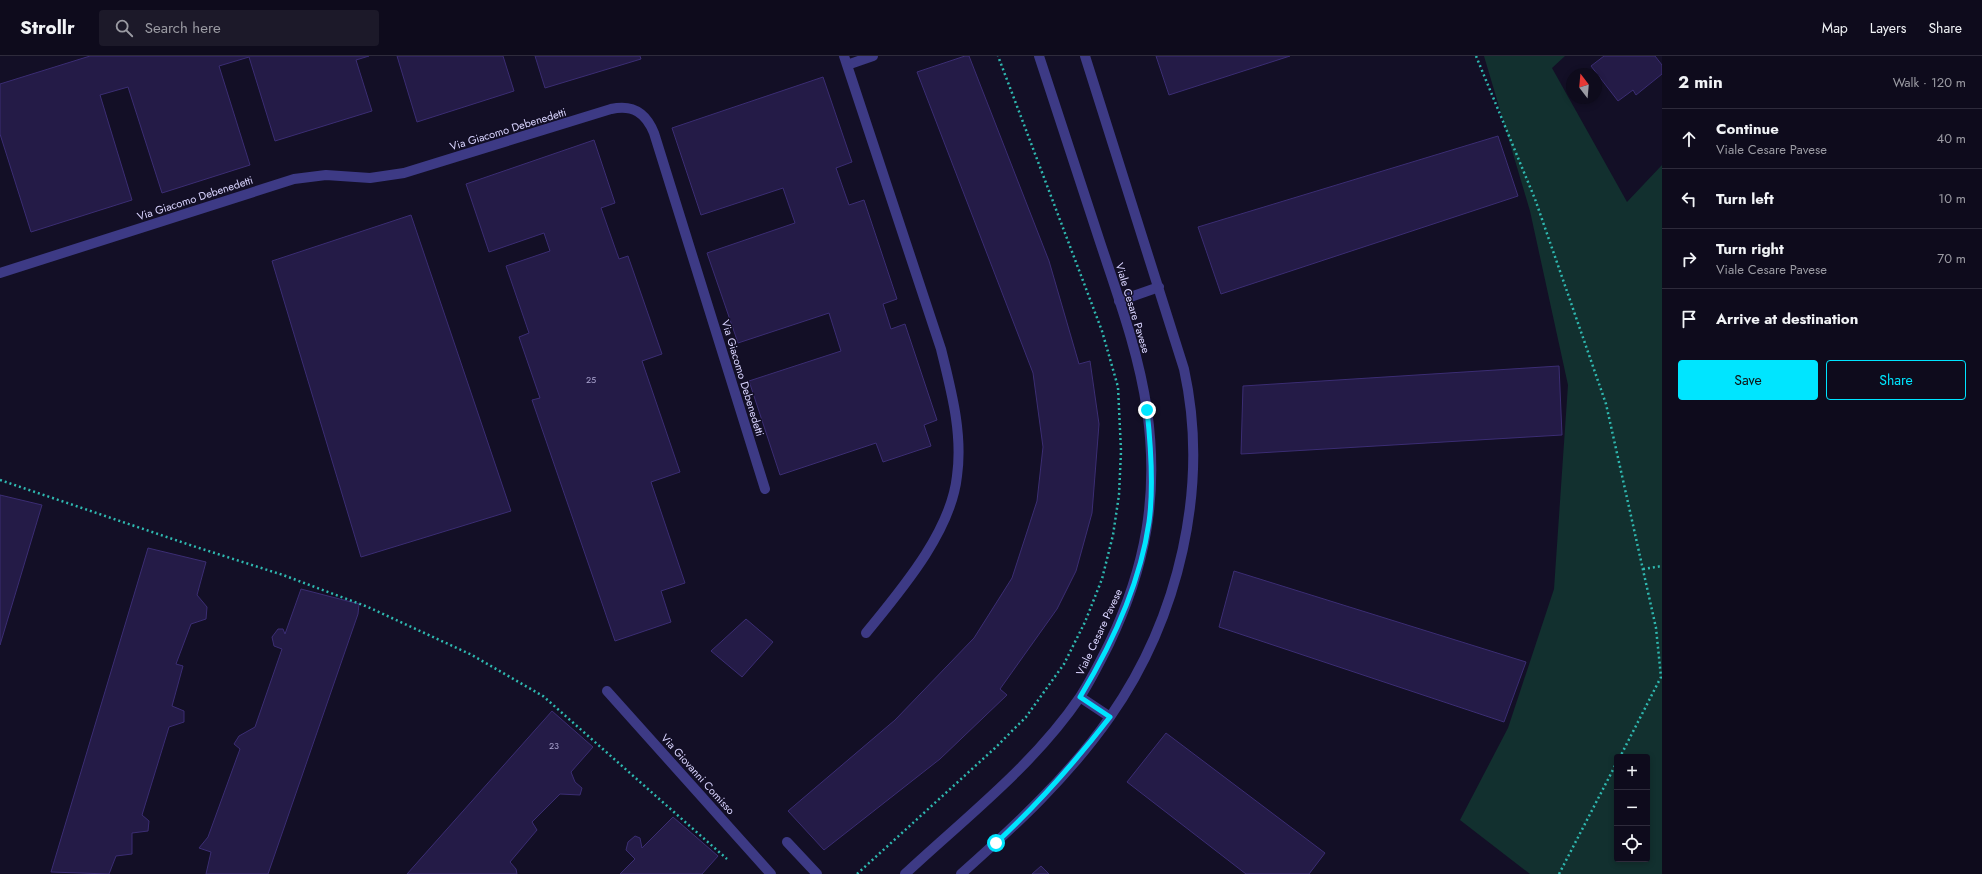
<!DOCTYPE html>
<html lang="en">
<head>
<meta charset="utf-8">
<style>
	:root { --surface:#0e0b1c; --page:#1c1929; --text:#f1f3f6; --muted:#9b9ba3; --line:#2e2b3b; --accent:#00e5ff }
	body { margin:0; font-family:Jost,sans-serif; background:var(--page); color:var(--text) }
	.controls { position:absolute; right:12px; bottom:12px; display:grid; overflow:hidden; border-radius:4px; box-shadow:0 2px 6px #0003 }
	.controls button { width:36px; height:36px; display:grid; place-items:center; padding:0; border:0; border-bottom:1px solid var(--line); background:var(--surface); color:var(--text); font:20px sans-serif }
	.compass { position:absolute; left:1566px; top:12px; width:36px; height:36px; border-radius:50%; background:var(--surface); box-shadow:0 2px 6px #0003; rotate:344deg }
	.stop { position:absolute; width:12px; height:12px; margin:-9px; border:3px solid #00e5ff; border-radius:50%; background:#fff }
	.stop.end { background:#00e5ff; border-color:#fff; box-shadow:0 1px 4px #0008 }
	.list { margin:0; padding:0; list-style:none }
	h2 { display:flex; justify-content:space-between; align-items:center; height:52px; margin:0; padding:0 16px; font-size:17px }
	h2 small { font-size:13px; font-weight:400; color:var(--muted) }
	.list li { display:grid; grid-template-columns:26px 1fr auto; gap:12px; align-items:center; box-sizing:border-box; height:60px; padding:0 16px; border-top:1px solid var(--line) }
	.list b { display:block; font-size:15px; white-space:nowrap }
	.list p { margin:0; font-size:13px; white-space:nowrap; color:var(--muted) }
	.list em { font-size:13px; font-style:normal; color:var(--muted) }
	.actions { display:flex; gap:8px; padding:12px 16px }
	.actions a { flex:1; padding:9px 0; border:1px solid var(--accent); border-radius:4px; text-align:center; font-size:14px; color:var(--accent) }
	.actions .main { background:var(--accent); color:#111 }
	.icon { flex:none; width:22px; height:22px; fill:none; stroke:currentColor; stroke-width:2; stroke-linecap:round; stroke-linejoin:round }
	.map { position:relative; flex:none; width:1662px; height:818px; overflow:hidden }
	header { display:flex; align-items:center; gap:24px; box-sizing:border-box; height:56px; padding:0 20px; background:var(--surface); border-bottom:1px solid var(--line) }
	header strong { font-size:19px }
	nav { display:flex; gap:22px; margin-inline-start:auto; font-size:14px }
	.search { width:280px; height:36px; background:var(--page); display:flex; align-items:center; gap:10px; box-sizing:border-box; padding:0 14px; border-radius:4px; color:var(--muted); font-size:15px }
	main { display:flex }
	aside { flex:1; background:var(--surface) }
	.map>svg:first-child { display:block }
</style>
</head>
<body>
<header>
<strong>Strollr</strong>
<div class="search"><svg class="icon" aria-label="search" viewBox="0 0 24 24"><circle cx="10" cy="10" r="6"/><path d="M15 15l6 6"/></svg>Search here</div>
<nav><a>Map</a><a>Layers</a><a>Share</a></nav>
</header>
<main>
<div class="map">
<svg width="1662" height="818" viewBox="0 0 1662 818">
	<rect width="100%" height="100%" fill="#130f26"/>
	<path fill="#12302f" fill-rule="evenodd" d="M1484 0H1565L1552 12 1627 146 1662 109V818H1530L1460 764 1508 672 1554 533 1568 329 1530 155ZM1617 701H1647V803H1617Z"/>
	<path fill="#241b47" stroke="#3b2d73" d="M90 0H369L356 4 372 55 275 85 249 1 219 10 250 109 162 137 128 31 100 39 132 144 31 176 0 78V28Z
		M397 0H503L514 35 417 66Z
		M535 0H640L641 3 545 32Z
		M965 0H969L1049 205 1079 308 1090 305 1099 368 1092 457 1076 515 1057 553 1000 633 1007 639 940 703 824 794 788 755 895 664 974 582 1012 522 1037 445 1043 391 1033 317 917 16Z
		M1156 0H1290L1169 39Z
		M1604 0H1655L1662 9V18L1636 39 1633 34 1618 45 1591 10Z
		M823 21 852 106 836 112 849 149 864 144 897 243 883 248 891 273 905 268 937 364 924 369 931 390 883 406 876 387 780 419 749 325 841 295 829 257 738 287 707 197 795 167 783 132 701 159 672 72Z
		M1498 80 1518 140 1221 238 1198 171Z
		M594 84 615 147 601 152 619 203 628 200 662 298 642 305 680 416 651 426 685 527 661 535 671 566 615 585 532 344 540 342 519 281 529 277 506 210 550 195 544 177 489 196 466 128Z
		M411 159 511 455 361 501 272 205Z
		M1559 310 1562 379 1241 398 1243 330Z
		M0 439 42 449 0 589Z
		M148 492 206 506 197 539 207 551 206 563 191 568 176 608 183 610 172 650 184 655V666L169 671 142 759 149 765 148 775 132 777V798L116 800 109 818 51 816Z
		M1234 515 1526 606 1504 666 1219 571Z
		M301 533 359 548 358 558 268 818H206L211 796 199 792 208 781 240 693 234 688 239 680 255 671 282 593 274 590 272 581 278 573H283L285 578Z
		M746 563 773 586 742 621 711 595Z
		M552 655 593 691 571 716 575 726 582 732 580 739 560 738 532 766 537 774 510 806 516 813 517 818H407Z
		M1166 677 1325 797 1309 818H1246L1127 726Z
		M673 761 718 800 702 818H620L635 803 626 794 628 786 635 780 640 782 642 792Z
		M1041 810 1049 818H1032Z"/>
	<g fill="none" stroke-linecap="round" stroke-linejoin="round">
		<path stroke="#2fb8b0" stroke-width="2.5" stroke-dasharray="2 3" stroke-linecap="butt" d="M1476 0 1535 143 1606 348 1656 572 1661 621 1620 701
			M0 424 193 490 283 519 368 551 472 599 543 640 727 803
			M1643 513 1662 510
			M857 818 995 692 1026 661 1064 608 1085 566 1102 523 1113 479 1119 439 1121 395 1118 331 1102 275 998 0
			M1559 818 1617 706"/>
		<path stroke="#3d3a85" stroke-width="10" d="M787 786 817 818"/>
		<path stroke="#3d3a85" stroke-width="10" d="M844 0 941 293C951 334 963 377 957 420 951 476 901 534 866 577
			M847 9 873 0
			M0 217 294 123 326 119 370 122 404 117 611 53C633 48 646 57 654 77L765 433
			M1119 245 1159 231
			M607 635 771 818
			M1080 641 1110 661
			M905 818C965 762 1034 709 1080 641 1091 624 1100 606 1109 588 1146 511 1159 439 1147 354 1139 298 1119 243 1101 189 1080 126 1060 63 1039 0
			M961 818C1015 770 1069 720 1110 661 1179 562 1210 431 1184 313L1085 0"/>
	</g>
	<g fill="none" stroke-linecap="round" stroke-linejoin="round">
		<path stroke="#00e5ff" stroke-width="5" d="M996 787C1038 748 1075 706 1110 661L1080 641C1112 588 1140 529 1149 466 1154 430 1151 391 1147 354"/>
	</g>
	<g text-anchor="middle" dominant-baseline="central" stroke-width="3" stroke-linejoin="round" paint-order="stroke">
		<g font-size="9" fill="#aca6d1">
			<text x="591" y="323">25</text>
			<text x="554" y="689">23</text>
		</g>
		<g font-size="11" fill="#d9d4ff" stroke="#130f26">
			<text transform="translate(508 73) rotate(-17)">Via Giacomo Debenedetti</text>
			<text transform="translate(195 142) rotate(-18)">Via Giacomo Debenedetti</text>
			<text transform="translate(1133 252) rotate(73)">Viale Cesare Pavese</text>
			<text transform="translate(743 322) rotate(73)">Via Giacomo Debenedetti</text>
			<text transform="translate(1099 576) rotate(-65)">Viale Cesare Pavese</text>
			<text transform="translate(698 718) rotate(48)">Via Giovanni Comisso</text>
		</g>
	</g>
</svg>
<div class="controls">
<button>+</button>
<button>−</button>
<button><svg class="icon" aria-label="locate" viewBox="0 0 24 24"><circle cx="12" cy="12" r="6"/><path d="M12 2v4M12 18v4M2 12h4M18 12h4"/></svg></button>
</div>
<svg class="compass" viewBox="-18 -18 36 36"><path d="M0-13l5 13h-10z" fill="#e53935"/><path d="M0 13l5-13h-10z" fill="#9b9ba3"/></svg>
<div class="stop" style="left:996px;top:787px"></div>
<div class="stop end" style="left:1147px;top:354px"></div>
</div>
<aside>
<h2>2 min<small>Walk · 120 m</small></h2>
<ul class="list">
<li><svg class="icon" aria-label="ahead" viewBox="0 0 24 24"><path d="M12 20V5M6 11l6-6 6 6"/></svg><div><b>Continue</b><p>Viale Cesare Pavese</p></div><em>40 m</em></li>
<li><svg class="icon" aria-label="left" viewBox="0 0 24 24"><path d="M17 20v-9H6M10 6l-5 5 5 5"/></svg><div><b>Turn left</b></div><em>10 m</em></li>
<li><svg class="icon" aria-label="right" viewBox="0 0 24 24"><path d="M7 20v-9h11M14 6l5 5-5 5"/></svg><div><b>Turn right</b><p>Viale Cesare Pavese</p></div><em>70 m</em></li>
<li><svg class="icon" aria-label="arrive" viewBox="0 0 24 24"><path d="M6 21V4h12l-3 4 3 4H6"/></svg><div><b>Arrive at destination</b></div></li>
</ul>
<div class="actions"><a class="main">Save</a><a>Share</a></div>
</aside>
</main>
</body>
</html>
